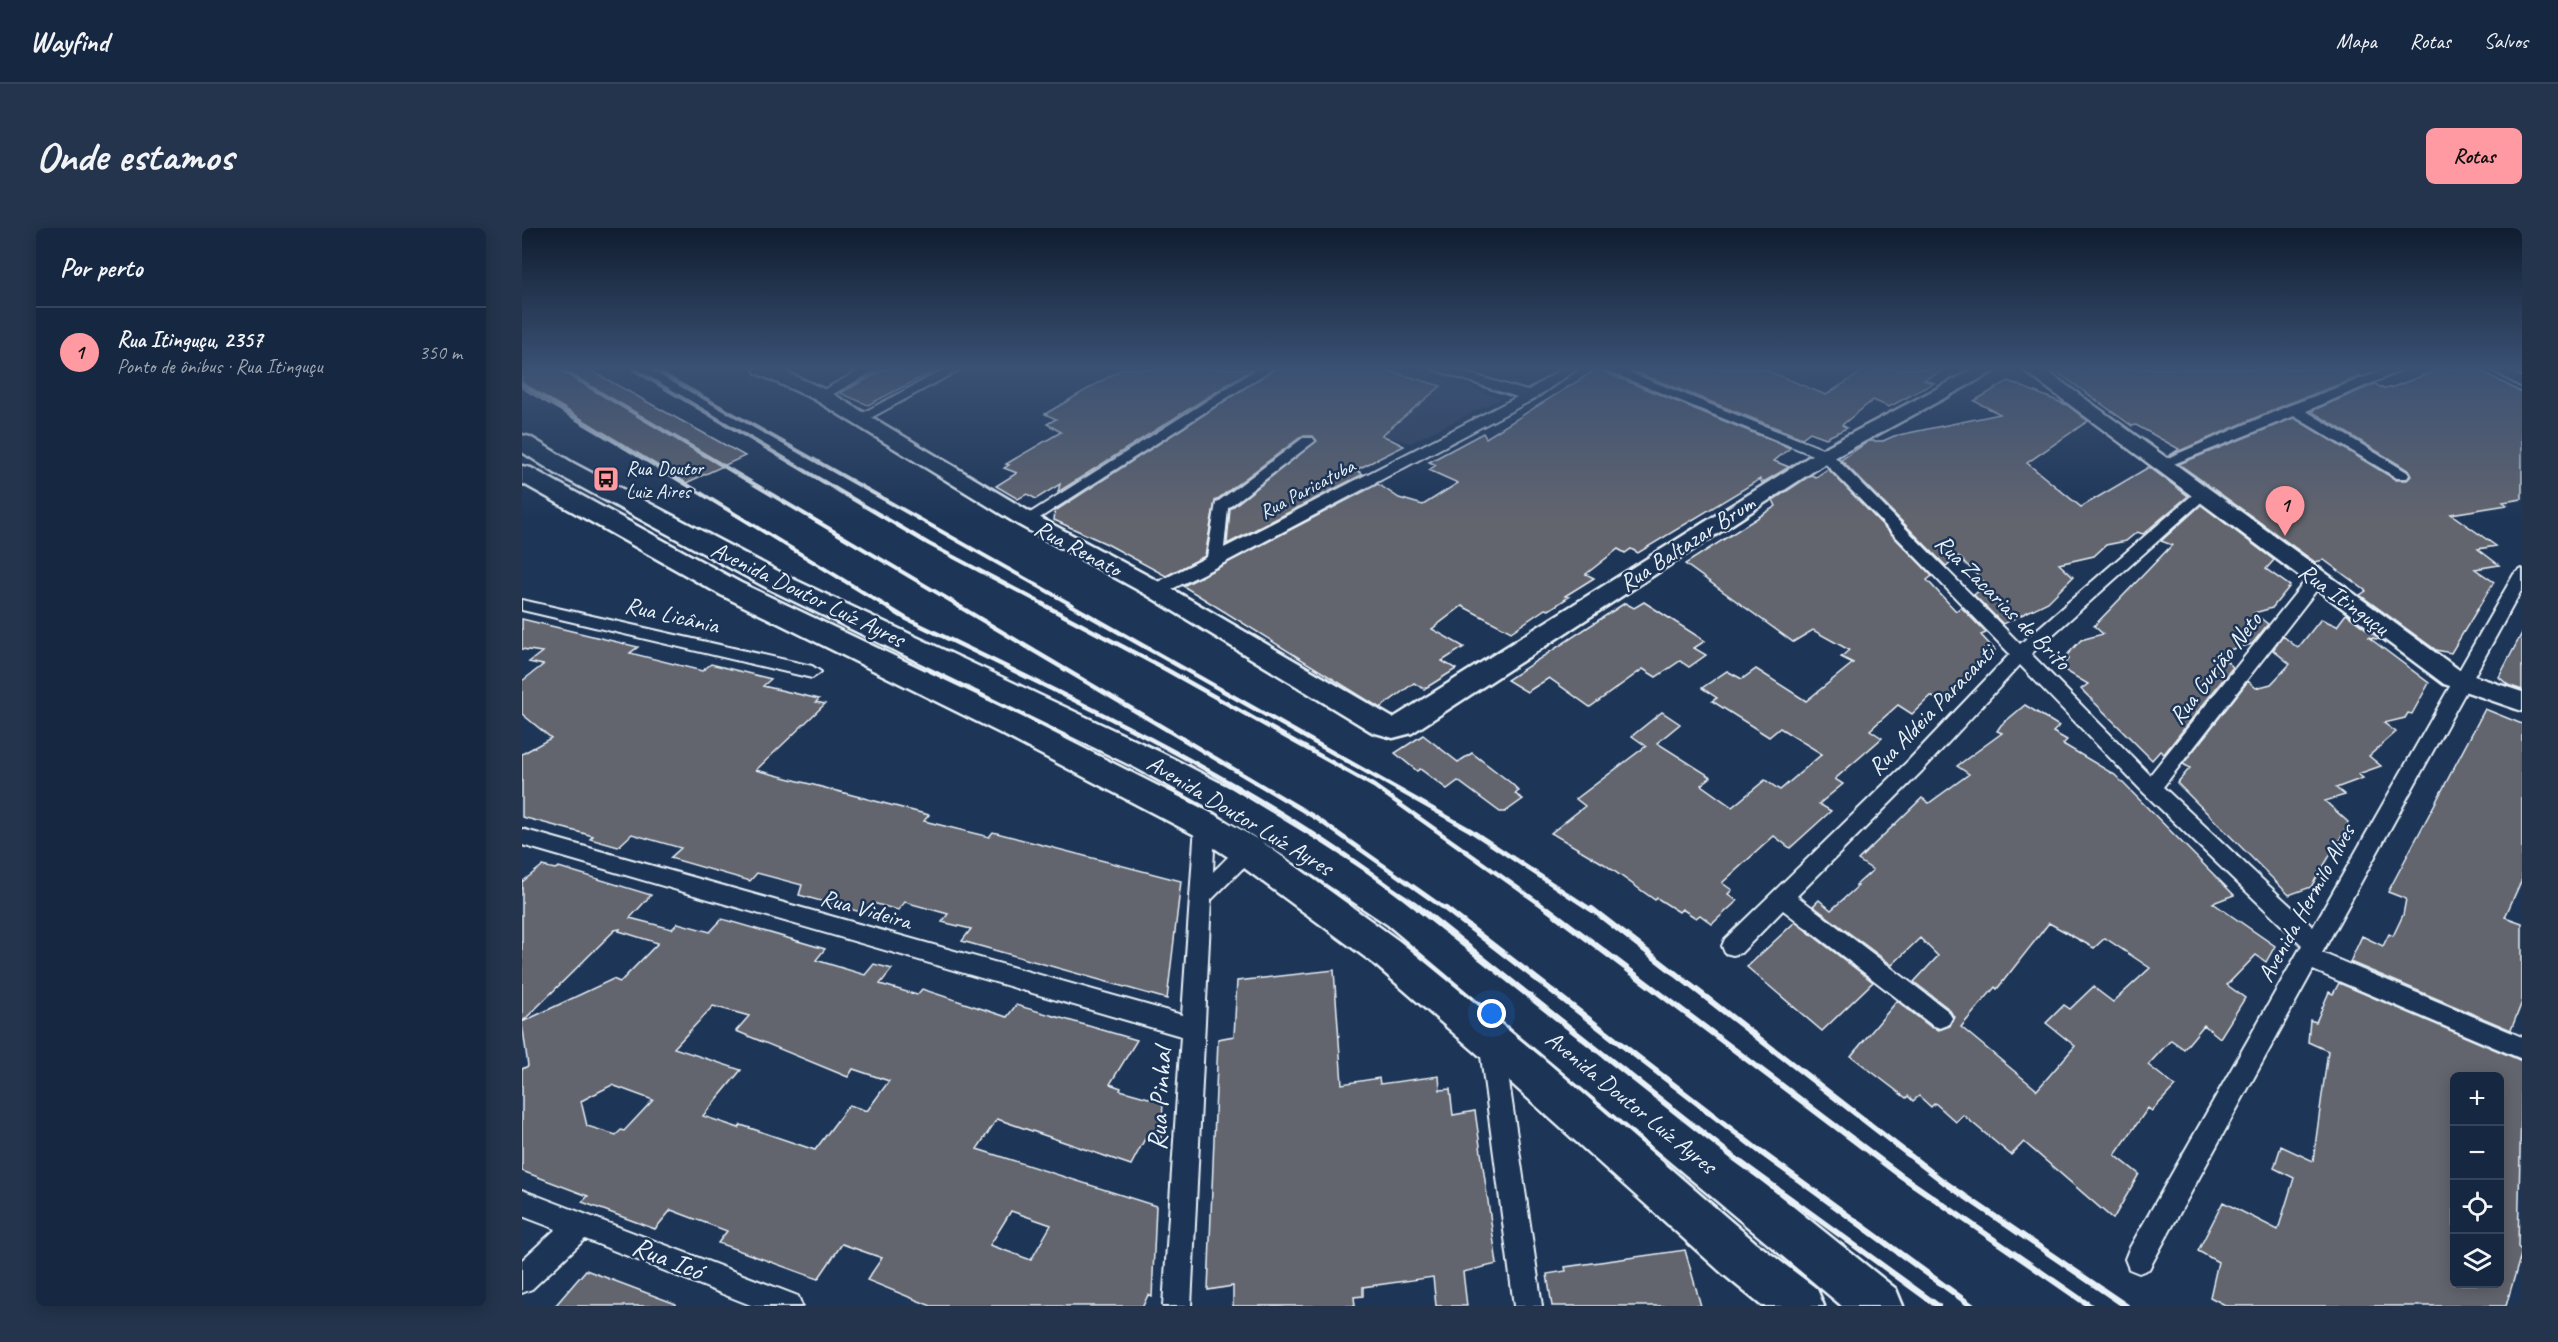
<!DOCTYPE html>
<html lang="pt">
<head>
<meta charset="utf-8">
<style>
	:root { --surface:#162841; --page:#23344c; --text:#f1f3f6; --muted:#9ea6b1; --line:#35445a; --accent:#ff9aa2 }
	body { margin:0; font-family:Caveat,sans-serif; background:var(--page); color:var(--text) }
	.controls { position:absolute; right:18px; bottom:18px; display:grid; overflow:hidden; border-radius:9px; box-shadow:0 3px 15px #0003 }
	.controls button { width:54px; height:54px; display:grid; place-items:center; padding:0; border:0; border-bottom:2px solid var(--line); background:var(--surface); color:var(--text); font:30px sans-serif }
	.you { position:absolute; left:970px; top:786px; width:21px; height:21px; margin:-15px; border:4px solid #fff; border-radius:50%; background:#1a73e8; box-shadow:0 0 0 9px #1a73e833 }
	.badge { display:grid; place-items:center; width:39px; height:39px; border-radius:50%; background:var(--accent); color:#111; font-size:20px; font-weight:700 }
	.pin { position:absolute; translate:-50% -50px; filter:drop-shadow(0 2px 3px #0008) }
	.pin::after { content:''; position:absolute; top:32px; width:21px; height:18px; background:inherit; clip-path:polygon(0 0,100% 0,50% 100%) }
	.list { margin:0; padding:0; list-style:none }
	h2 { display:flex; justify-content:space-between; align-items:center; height:78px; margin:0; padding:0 24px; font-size:26px }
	h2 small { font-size:20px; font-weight:400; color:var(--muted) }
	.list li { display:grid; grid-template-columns:39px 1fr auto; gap:18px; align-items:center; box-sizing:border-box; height:90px; padding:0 24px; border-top:2px solid var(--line) }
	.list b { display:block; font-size:22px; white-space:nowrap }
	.list p { margin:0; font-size:20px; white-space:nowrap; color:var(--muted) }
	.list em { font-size:20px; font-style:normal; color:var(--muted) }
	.icon { flex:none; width:33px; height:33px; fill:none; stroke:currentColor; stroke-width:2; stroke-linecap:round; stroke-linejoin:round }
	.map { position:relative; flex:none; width:2000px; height:1078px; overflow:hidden; border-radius:9px }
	header { display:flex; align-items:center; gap:36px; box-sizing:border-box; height:84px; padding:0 30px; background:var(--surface); border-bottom:2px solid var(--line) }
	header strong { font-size:28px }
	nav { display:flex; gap:33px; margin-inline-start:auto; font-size:21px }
	.intro { display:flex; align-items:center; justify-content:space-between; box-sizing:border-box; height:144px; padding:0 36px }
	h1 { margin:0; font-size:42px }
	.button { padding:15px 27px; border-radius:9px; background:var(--accent); color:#111; font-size:21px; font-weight:700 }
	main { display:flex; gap:36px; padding:0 36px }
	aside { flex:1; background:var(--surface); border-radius:9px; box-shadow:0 3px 15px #0003 }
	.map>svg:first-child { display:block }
</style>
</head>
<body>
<header>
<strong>Wayfind</strong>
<nav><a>Mapa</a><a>Rotas</a><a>Salvos</a></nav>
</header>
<div class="intro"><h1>Onde estamos</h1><a class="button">Rotas</a></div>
<main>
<aside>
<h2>Por perto<small></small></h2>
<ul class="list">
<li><span class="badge">1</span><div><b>Rua Itinguçu, 2357</b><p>Ponto de ônibus · Rua Itinguçu</p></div><em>350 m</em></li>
</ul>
</aside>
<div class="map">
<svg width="2000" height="1078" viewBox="0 0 2000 1078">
	<rect width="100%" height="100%" fill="#1d3557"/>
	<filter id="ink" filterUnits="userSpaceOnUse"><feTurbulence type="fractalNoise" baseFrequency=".0167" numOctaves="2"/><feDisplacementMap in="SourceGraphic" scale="12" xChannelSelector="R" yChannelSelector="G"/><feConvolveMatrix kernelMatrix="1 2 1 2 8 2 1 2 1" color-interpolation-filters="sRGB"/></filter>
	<g filter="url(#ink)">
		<path fill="#32435e" d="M865 141H888L980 170 888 215 803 189Z"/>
		<path fill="#64656e" stroke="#e8f1f8" stroke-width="1.5" fill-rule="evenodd" d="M0 141H66L223 228 162 256 0 160Z
			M364 141H416L346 177 318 165Z
			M600 141H730L536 264 538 256 514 271 505 266 496 271 474 258 495 245 482 240 487 237 484 236 539 204 525 196 534 191 523 186Z
			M752 141H861L919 158 860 207 882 218 834 242 841 246 705 316 708 281 795 213 791 208H780L693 273 683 328 644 348 585 316 532 292 533 283Z
			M1075 141 1268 220 1252 233 1267 239 1240 255 1238 251 1116 325 1109 321 1103 325 1096 321 1064 346 1072 350 1043 368 1047 369 1027 382 1023 381 989 404 940 378 910 401 942 419 920 433 934 441 902 461 892 455 858 480 661 358 856 256 877 270 901 277 936 255 907 242 914 237 907 234 961 205 964 210Z
			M1106 141H1241L1304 167 1344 141H1424L1402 152 1412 155 1367 179 1351 172 1320 197 1325 200 1304 210 1288 204 1280 210Z
			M1531 141H1827L1840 148 1765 176 1648 227 1657 221 1614 197 1610 198Z
			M1918 141H1956L2000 165V271L1981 274 1985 277 1929 286 1974 318 1956 321 1977 337 1953 341 1972 354 1929 425 1914 422 1838 367 1844 363 1802 332 1793 334 1657 236 1772 190 1874 252H1885L1889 248 1886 242 1789 183 1853 156 1862 161 1871 159Z
			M1486 153 1545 177 1566 193 1505 235 1559 279 1627 239 1666 268 1621 306 1615 304 1604 313 1584 317 1572 328 1537 336 1551 349 1526 374 1481 396 1452 367 1464 356 1436 328 1424 338 1319 232 1347 213H1361L1372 208 1478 186 1452 173Z
			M1306 241 1410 348 1405 352 1434 383 1439 379 1464 405 1459 407 1473 422 1454 441 1457 443 1422 476 1409 468 1390 486 1376 477 1348 502 1360 510 1313 551 1321 556 1297 576 1309 583 1268 620 1252 608 1200 655 1210 662 1206 666 1215 673 1190 696 1178 687 1174 690 1160 681 1157 684 1135 670 1133 672 1082 636 1029 605 1063 578 1054 571 1124 518 1110 508 1140 484 1158 496 1135 515 1189 549 1179 557 1210 579 1243 552 1258 562 1300 526 1258 500 1247 509 1190 473 1195 470 1180 460 1205 443 1220 451 1234 441 1284 473 1331 435 1319 429 1327 422 1291 402 1271 414 1163 336 1254 278 1251 272 1289 247 1294 249Z
			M1679 277 1752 332 1744 341 1768 358 1750 380 1732 385 1746 396 1730 416 1696 425 1711 439 1642 526 1638 523 1630 532 1559 461 1566 456 1539 440 1547 430 1544 428 1559 412 1581 406 1572 398 1650 317 1639 313Z
			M1122 374 1183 413 1172 420 1184 427 1167 439 1158 433 1134 449 1121 441 1068 479 1027 450 1005 464 985 452 1103 375 1112 380Z
			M1824 386 1859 412 1846 409 1907 455 1890 486 1886 485 1883 490 1862 495 1874 504 1847 528 1859 538 1836 546 1841 550 1814 560 1823 567 1803 573 1826 594 1824 601 1789 659 1767 667 1655 555 1668 540 1661 536 1726 453 1734 460 1749 456 1768 436 1751 422 1761 408 1776 420 1799 391 1815 398Z
			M0 391 116 419 108 425 180 443 189 436 249 451 241 458 297 471 294 474 303 476 234 542 407 587 402 593 467 609 471 604 659 653 645 771 440 713 449 701 420 694 426 686 383 674 376 682 351 675 342 685 277 667 280 657 235 645 228 653 148 630 159 620 110 606 96 619 68 611 71 608 0 589V526L29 510 0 486V453L21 437 7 434 20 424 0 421Z
			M2000 405V462L1986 457 1977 449Z
			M1503 477 1537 498 1531 504 1545 512 1541 516 1593 547 1712 667 1691 675 1753 718 1744 734 1734 727 1705 757 1723 770 1698 810 1682 797 1662 821 1649 812 1626 837 1653 858 1630 883 1626 880 1593 927 1617 946 1591 991 1502 914 1489 927 1441 887 1434 894 1413 875 1409 879 1397 868 1391 873 1386 868 1384 870 1329 828 1375 773 1409 799 1417 802 1428 798 1432 789 1427 781 1392 754 1416 728 1398 710 1370 737 1291 678 1297 672 1309 682 1336 658 1334 657 1351 642 1336 632 1400 570 1407 575 1447 546 1435 538 1480 505 1475 503 1479 497ZM1527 695 1572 720 1583 710 1628 740 1591 774 1571 759 1548 781 1542 777 1524 795 1553 818 1515 862 1439 799 1473 759 1475 761Z
			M1963 481 2000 496V651L1983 689 2000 695V774L1989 802 1828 734 1840 708 1861 718 1867 706 1871 708 1881 687 1884 671 1866 664Z
			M901 507 936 534 950 525 989 555 997 563 993 566 1001 571 983 584H978L936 553 925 561 898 541 895 543 873 525Z
			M20 638 33 641 37 639 129 667 108 690 150 701 156 695 188 704 200 691 303 721 294 732 343 747 352 736 370 741 358 756 395 767 400 761 485 789 494 777 615 812 588 856 599 860 598 862 641 874 639 913 624 909 609 937 475 891 455 921 634 978 630 1069 626 1067 621 1078H409L345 1052 360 1030 320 1016 296 1051 196 1015 205 1003 149 982 133 1001 60 974 66 968 0 943V841L6 838 0 794 91 751 98 754 136 715 97 703 98 701 93 702 0 794V654ZM191 778 227 788 214 803 326 849 331 841 367 853 345 883 327 877 293 922 219 897 217 900 181 888 219 842 152 820ZM90 857 131 872 102 903 99 902 94 907 65 898 59 873ZM489 983 529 997 509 1032 468 1017Z
			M1273 694 1351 754 1300 803 1225 739Z
			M812 742 820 856 857 850 858 856 917 848 918 862 928 861 931 887 953 883 975 1036 941 1044 945 1078H914L911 1049 841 1059V1068L832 1069 833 1078H711V1058L686 1062 696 811 712 808 715 753Z
			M1817 755 2000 833 1996 1019 2000 1023 1984 1078H1705L1688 1069 1696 1034 1676 1023 1701 974 1756 1002 1772 950 1752 940 1759 918 1791 933 1806 823 1786 814 1788 792 1794 794 1807 764 1811 766ZM1932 849H1977V1056H1932Z
			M1163 1022 1179 1078H1030L1025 1046 1044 1043 1043 1039Z
			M64 1042 154 1076V1078H33Z"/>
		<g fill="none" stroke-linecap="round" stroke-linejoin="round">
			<defs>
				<path id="street" d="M340 141H356L304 170 299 171 292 167Z
					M423 141H439L343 193 338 194 331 190Z
					M735 141H750L510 295 505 297 497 292Z
					M910 141H931L1005 163 1040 141H1055L1012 171 698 337 640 366H628L626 362 628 358 685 329 694 275 781 210H791L793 213 706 280 702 320 995 169Z
					M1081 141H1099L1308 224 1498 416 1675 263H1685L1688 266 1685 269 1509 426 1628 547 1788 347H1800L1802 351 1800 355 1641 559 1791 699 1992 346 2000 341V361L1800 725 2000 809V831L1791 742 1627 1041 1617 1045 1607 1041 1603 1031 1607 1021 1780 717 1622 565 1498 437 1400 543 1275 668 1426 783 1430 790 1426 797 1418 800 1410 797 1261 682 1219 725 1211 727 1203 725 1200 718 1203 711 1386 533 1488 426 1298 230Z
					M1865 141H1883L1784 183 1885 244 1887 247 1885 250H1875L1772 188 1644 239 1639 240 1632 236 1766 178Z
					M1968 141H1984L2000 150V159Z
					M0 372 290 438 299 444 290 450 0 382Z
					M683 589 690 591 693 597 691 644C703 633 717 613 734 618L737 624 689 672 669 1078H641L659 808 0 617V601L660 787 673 597 676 591Z
					M969 802 977 805 981 813 1020 1078H992L957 813 961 805Z
					M0 962 276 1068 280 1078H231L63 1011 10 1061 0 1065V1032L34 1001 0 988Z"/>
				<path id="secondary" d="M232 141H257L306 163 513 287 643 357 871 490 1296 223 1452 141H1476L1310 231 890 505 871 510 850 504 625 367 497 297 292 171 234 145Z
					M1500 141H1522L1940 444 2000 464V483L1922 456Z"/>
				<path id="highway" d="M0 207 8 209 51 235 269 350 638 524 710 561 799 615 892 675 1374 1061 1381 1078H1320L866 697 773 635 686 579 614 540 249 362 33 245 0 224Z
					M0 238 9 240 219 355 500 489 695 588 740 614 877 713 1019 829 1233 1014 1295 1061 1302 1078H1240L1201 1046 989 855 851 735 714 634 671 606 478 505 199 367 0 255Z"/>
			</defs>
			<use href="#street" stroke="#e8f1f8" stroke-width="4"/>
			<use href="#secondary" stroke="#e8f1f8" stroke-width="5"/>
			<use href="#highway" stroke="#e8f1f8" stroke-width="5"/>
			<use href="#street" fill="#1d3557" fill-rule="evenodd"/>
			<use href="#secondary" fill="#1d3557" fill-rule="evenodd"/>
			<use href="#highway" fill="#1d3557" fill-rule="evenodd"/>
			<path stroke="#e8f1f8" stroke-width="4" d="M38 141 436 377
				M111 141 407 316 523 377
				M131 141 550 377
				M0 156 362 377"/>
			<path stroke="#e8f1f8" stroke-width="4.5" d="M360 376 383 390C561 476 743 559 899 683
				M433 376 794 590 926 683
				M520 376 645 442 852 558 1028 683
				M547 376 948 602 1071 683"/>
			<path stroke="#e8f1f8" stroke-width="6" d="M897 681 1211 929 1416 1078
				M924 681 1240 925 1450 1078
				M1026 681 1378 947 1568 1078
				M1070 681 1422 954 1604 1078"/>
		</g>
	</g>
	<linearGradient id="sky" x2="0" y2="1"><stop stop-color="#101d30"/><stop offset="0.48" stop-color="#3a5174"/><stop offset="1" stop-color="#3a5174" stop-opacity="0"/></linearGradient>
	<rect width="2000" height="292" fill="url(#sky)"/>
	<defs>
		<symbol id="bus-square" viewBox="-11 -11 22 22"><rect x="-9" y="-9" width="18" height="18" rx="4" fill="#ff9aa2" stroke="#1d3557"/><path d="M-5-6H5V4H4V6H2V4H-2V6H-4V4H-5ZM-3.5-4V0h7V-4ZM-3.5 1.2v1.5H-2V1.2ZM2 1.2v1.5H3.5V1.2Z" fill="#111"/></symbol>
	</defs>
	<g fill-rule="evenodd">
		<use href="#bus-square" x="69" y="236" width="30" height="30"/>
	</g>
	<g text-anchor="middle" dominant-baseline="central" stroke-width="5" stroke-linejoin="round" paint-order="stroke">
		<g font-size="20" fill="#e8f1f8" stroke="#1d3557" text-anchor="start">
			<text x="104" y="240">Rua Doutor<tspan x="104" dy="23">Luiz Aires</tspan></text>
		</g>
		<g font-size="20" fill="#e8f1f8" stroke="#1d3557">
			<text transform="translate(785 261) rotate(-28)">Rua Paricatuba</text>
		</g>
		<g font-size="24" fill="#e8f1f8" stroke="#1d3557">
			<text transform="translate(1165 315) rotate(-33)">Rua Baltazar Brum</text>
			<text transform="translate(556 320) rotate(28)">Rua Renato</text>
			<text transform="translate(286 366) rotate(26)">Avenida Doutor Luíz Ayres</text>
			<text transform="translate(1822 371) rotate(36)">Rua Itinguçu</text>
			<text transform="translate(1481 374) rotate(45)">Rua Zacarias de Brito</text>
			<text transform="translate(150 387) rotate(13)">Rua Licânia</text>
			<text transform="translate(1693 440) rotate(-52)">Rua Gurjão Neto</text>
			<text transform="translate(1409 482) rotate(-46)">Rua Aldeia Paracanti</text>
			<text transform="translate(718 587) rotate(31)">Avenida Doutor Luíz Ayres</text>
			<text transform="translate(1784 675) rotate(-61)">Avenida Hermilo Alves</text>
			<text transform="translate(344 681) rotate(16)">Rua Videira</text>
			<text transform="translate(1109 874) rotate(39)">Avenida Doutor Luíz Ayres</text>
		</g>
		<g font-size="28" fill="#e8f1f8" stroke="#1d3557">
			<text transform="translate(637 871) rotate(-87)">Rua Pinhal</text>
			<text transform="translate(146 1030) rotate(22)">Rua Icó</text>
		</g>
	</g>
</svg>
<div class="controls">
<button>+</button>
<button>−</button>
<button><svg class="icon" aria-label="locate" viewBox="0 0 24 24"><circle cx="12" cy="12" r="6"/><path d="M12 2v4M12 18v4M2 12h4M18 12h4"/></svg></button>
<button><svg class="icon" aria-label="layers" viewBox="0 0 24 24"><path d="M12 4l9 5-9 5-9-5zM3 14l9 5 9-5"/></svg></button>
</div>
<div class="you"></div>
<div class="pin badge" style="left:1763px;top:308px">1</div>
</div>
</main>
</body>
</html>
